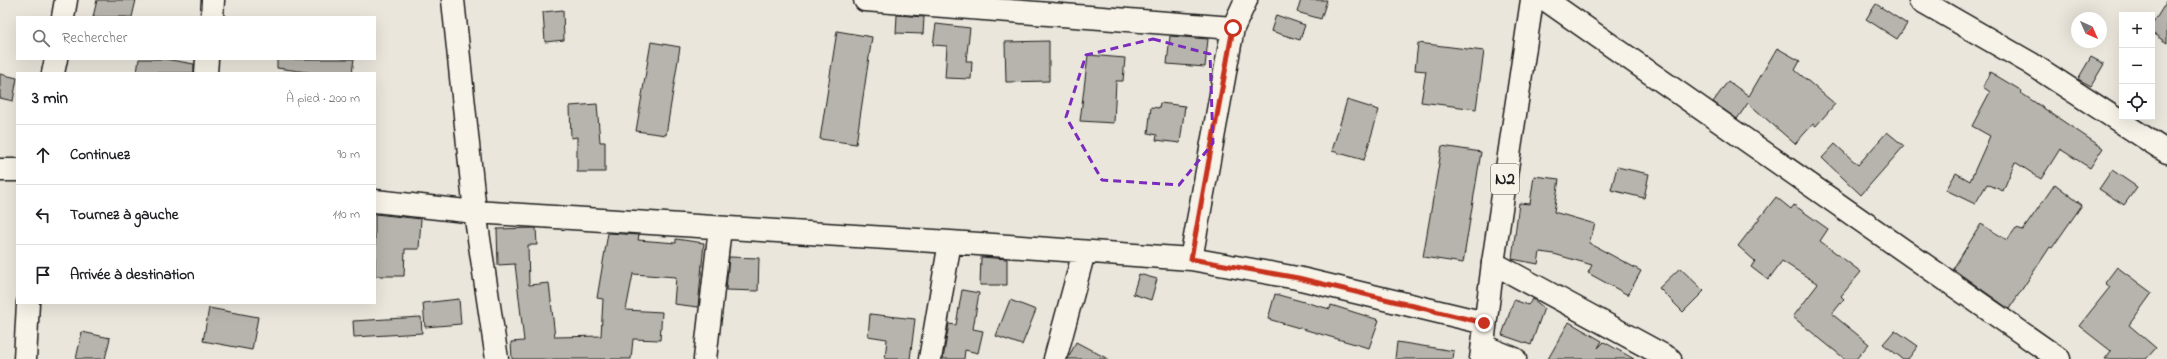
<!DOCTYPE html>
<html lang="fr">
<head>
<meta charset="utf-8">
<style>
	:root { --surface:#fff; --page:#f2f2f2; --text:#202124; --muted:#757577; --line:#e0e0e0 }
	body { margin:0; font-family:"Indie Flower",sans-serif; background:var(--page); color:var(--text) }
	.controls { position:absolute; right:12px; top:12px; display:grid; overflow:hidden; border-radius:0px; box-shadow:0 4px 16px #0002 }
	.controls button { width:36px; height:36px; display:grid; place-items:center; padding:0; border:0; border-bottom:1px solid var(--line); background:var(--surface); color:var(--text); font:20px sans-serif }
	.compass { position:absolute; left:2071px; top:12px; width:36px; height:36px; border-radius:50%; background:var(--surface); box-shadow:0 4px 16px #0002; rotate:135deg }
	.stop { position:absolute; width:12px; height:12px; margin:-9px; border:3px solid #c8321e; border-radius:50%; background:#fff }
	.stop.end { background:#c8321e; border-color:#fff; box-shadow:0 1px 4px #0008 }
	.list { margin:0; padding:0; list-style:none }
	h2 { display:flex; justify-content:space-between; align-items:center; height:52px; margin:0; padding:0 16px; font-size:17px }
	h2 small { font-size:13px; font-weight:400; color:var(--muted) }
	.list li { display:grid; grid-template-columns:26px 1fr auto; gap:12px; align-items:center; box-sizing:border-box; height:60px; padding:0 16px; border-top:1px solid var(--line) }
	.list b { display:block; font-size:15px; white-space:nowrap }
	.list em { font-size:13px; font-style:normal; color:var(--muted) }
	.icon { flex:none; width:22px; height:22px; fill:none; stroke:currentColor; stroke-width:2; stroke-linecap:round; stroke-linejoin:round }
	.map { position:relative; flex:none; width:2167px; height:359px; overflow:hidden }
	.search { position:absolute; background:var(--surface); box-shadow:0 4px 16px #0002; left:16px; top:16px; width:360px; height:44px; display:flex; align-items:center; gap:10px; box-sizing:border-box; padding:0 14px; border-radius:0px; color:var(--muted); font-size:15px }
	.panel { position:absolute; background:var(--surface); box-shadow:0 4px 16px #0002; left:16px; top:72px; width:360px; height:232px; border-radius:0px }
	.map>svg:first-child { display:block }
</style>
</head>
<body>
<div class="map">
<svg width="2167" height="359" viewBox="0 0 2167 359">
	<rect width="100%" height="100%" fill="#eae6dc"/>
	<filter id="ink" filterUnits="userSpaceOnUse"><feTurbulence type="fractalNoise" baseFrequency=".025" numOctaves="2"/><feDisplacementMap in="SourceGraphic" scale="8" xChannelSelector="R" yChannelSelector="G"/><feConvolveMatrix kernelMatrix="1 2 1 2 8 2 1 2 1" color-interpolation-filters="sRGB"/></filter>
	<g filter="url(#ink)">
		<path fill="#b6b4ac" stroke="#1c1c1c" d="M97 0H136L132 17H93Z
			M1301 0H1327L1321 19 1297 12Z
			M2167 1V43L2152 33V25Z
			M1876 4 1907 24 1897 39 1866 19Z
			M563 10 564 40 545 42 543 12Z
			M897 15 924 17 923 34 896 33Z
			M1276 15 1305 25 1300 40 1271 31Z
			M936 24 970 28 966 61H972L971 79 945 78 947 46 933 45Z
			M837 31 872 37 856 144 820 139Z
			M1170 36 1208 39 1205 67 1167 64Z
			M1049 41V81L1006 82 1005 42Z
			M651 42 680 47 666 135 636 131Z
			M1418 43 1484 51 1476 109 1421 102 1426 71 1415 70Z
			M1777 48 1800 61 1795 70 1835 104 1816 126 1813 124 1795 144 1748 103 1737 119 1713 102 1728 81 1749 96Z
			M1088 55 1125 58 1123 81H1116L1114 123 1080 121Z
			M2091 57 2104 64 2091 86 2078 79Z
			M139 59H165L194 64V73H137Z
			M277 59H354L352 73H314L277 68Z
			M1990 72 2022 91 2021 93 2103 148 2090 168 2060 149 2041 179 2015 162 2003 191 1987 184 1975 204 1946 190 1956 173 1970 181 1990 136 1972 126 1990 92 1983 87Z
			M0 74 17 78 13 101 0 98Z
			M1347 100 1379 110 1364 160 1332 151Z
			M1160 103 1185 106 1180 143 1156 140 1157 135 1148 133 1151 107 1159 108Z
			M597 104 600 142H605V172H577V137L571 138 570 106Z
			M1887 132 1904 146 1861 195 1822 158 1835 144 1858 165Z
			M1442 146 1481 152 1463 263 1423 257Z
			M1617 167 1649 174 1644 198 1611 190Z
			M2112 170 2137 187 2124 205 2099 189Z
			M1534 176 1559 179 1554 212 1595 224 1589 243 1641 271 1628 295 1588 273 1592 265 1554 254 1540 252 1538 264 1512 259 1519 203 1530 204Z
			M2055 184 2082 205 2052 248 2050 247 2009 309 1953 269 1981 224 2007 240 2016 228 2023 230Z
			M1776 197 1791 209 1794 205 1828 229 1820 241 1861 272 1841 296 1844 299 1832 314 1869 344 1856 359H1845L1793 317 1818 284 1782 261 1768 280 1751 267 1755 261 1738 246Z
			M375 214 421 219 419 249H405L404 276H375Z
			M536 228 537 245H528L529 285 549 283 555 337 601 336 603 299 597 298 608 233 639 235 638 240 676 243V239L704 243 698 307 674 304 676 277 633 274 626 310 662 312 660 340 633 339 631 359H512L511 342 524 341 515 264 498 265 497 229Z
			M729 257 759 258 758 291 726 290Z
			M981 257 1007 259V285H980Z
			M2117 267 2152 293 2129 325 2156 348 2146 359H2105L2111 351 2079 326 2110 287 2105 283Z
			M1680 268 1704 291 1683 312 1659 288Z
			M1139 274 1157 279 1151 300 1133 294Z
			M962 290 979 293 973 329 983 331 978 353 965 350 964 359H943L949 324 956 325Z
			M1275 294 1330 309 1331 305 1379 320 1369 348 1268 319Z
			M459 299 461 324 425 327 423 303Z
			M1533 299 1544 308 1531 345 1502 335 1514 300 1528 305Z
			M1010 300 1036 310 1022 345 996 336Z
			M209 308 258 317 252 350 203 341Z
			M870 314 915 319 910 359H885L887 339 868 336Z
			M421 317 422 333 354 337 353 321Z
			M1569 322 1602 341 1598 348 1604 342 1634 359H1548Z
			M1895 330 1918 346 1908 359H1903L1883 344Z
			M82 332 110 338 105 359H76Z
			M1076 342 1108 359H1068Z
			M1397 342 1454 351 1453 359H1395Z"/>
		<g fill="none" stroke-linecap="round" stroke-linejoin="round">
			<defs>
				<path id="minor" d="M453 0 475 212 497 359
					M865 0 1233 28
					M1546 0 2059 359
					M1920 0 2030 63 2167 152
					M63 17 66 0
					M212 17 213 0
					M53 73 56 59
					M206 73 207 59
					M0 170H17
					M375 201 475 212 950 242 930 359
					M950 242 1191 259 1297 278 1485 323
					M1191 259 1233 28 1246 0
					M1493 263 1670 359
					M1483 346 1515 359
					M25 359 28 303
					M705 359 720 228
					M1055 359 1084 252"/>
				<path id="highway" d="M1481 359 1493 263 1532 0"/>
			</defs>
			<use href="#minor" stroke="#1c1c1c" stroke-width="25"/>
			<use href="#highway" stroke="#1c1c1c" stroke-width="25"/>
			<use href="#minor" stroke="#f7f3e8" stroke-width="22"/>
			<use href="#highway" stroke="#f7f3e8" stroke-width="22"/>
		</g>
	</g>
	<g fill="none" stroke-linecap="round" stroke-linejoin="round" filter="url(#ink)">
		<path stroke="#c8321e" stroke-width="5" d="M1233 28 1191 259 1298 278 1484 323"/>
	</g>
	<path fill="none" stroke="#7b2cbf" stroke-width="3" stroke-dasharray="8 5" stroke-linejoin="round" d="M1153 39 1210 54 1213 143 1179 185 1102 180 1066 117 1086 55Z"/>
	<g text-anchor="middle" dominant-baseline="central" stroke-width="3" stroke-linejoin="round" paint-order="stroke">
		<rect fill="#f7f3e8" stroke="#5e5c59" stroke-width="1" x="1491" y="164" width="28" height="30" rx="3"/>
		<g font-size="17" font-weight="bold" fill="#1c1c1c">
			<text x="1505" y="179">N2</text>
		</g>
	</g>
</svg>
<div class="controls">
<button>+</button>
<button>−</button>
<button><svg class="icon" aria-label="locate" viewBox="0 0 24 24"><circle cx="12" cy="12" r="6"/><path d="M12 2v4M12 18v4M2 12h4M18 12h4"/></svg></button>
</div>
<svg class="compass" viewBox="-18 -18 36 36"><path d="M0-13l5 13h-10z" fill="#e53935"/><path d="M0 13l5-13h-10z" fill="#757577"/></svg>
<div class="stop" style="left:1233px;top:28px"></div>
<div class="stop end" style="left:1484px;top:323px"></div>
<div class="search"><svg class="icon" aria-label="search" viewBox="0 0 24 24"><circle cx="10" cy="10" r="6"/><path d="M15 15l6 6"/></svg>Rechercher</div>
<section class="panel">
<h2>3 min<small>À pied · 200 m</small></h2>
<ul class="list">
<li><svg class="icon" aria-label="ahead" viewBox="0 0 24 24"><path d="M12 20V5M6 11l6-6 6 6"/></svg><div><b>Continuez</b></div><em>90 m</em></li>
<li><svg class="icon" aria-label="left" viewBox="0 0 24 24"><path d="M17 20v-9H6M10 6l-5 5 5 5"/></svg><div><b>Tournez à gauche</b></div><em>110 m</em></li>
<li><svg class="icon" aria-label="arrive" viewBox="0 0 24 24"><path d="M6 21V4h12l-3 4 3 4H6"/></svg><div><b>Arrivée à destination</b></div></li>
</ul>
</section>
</div>
</body>
</html>
